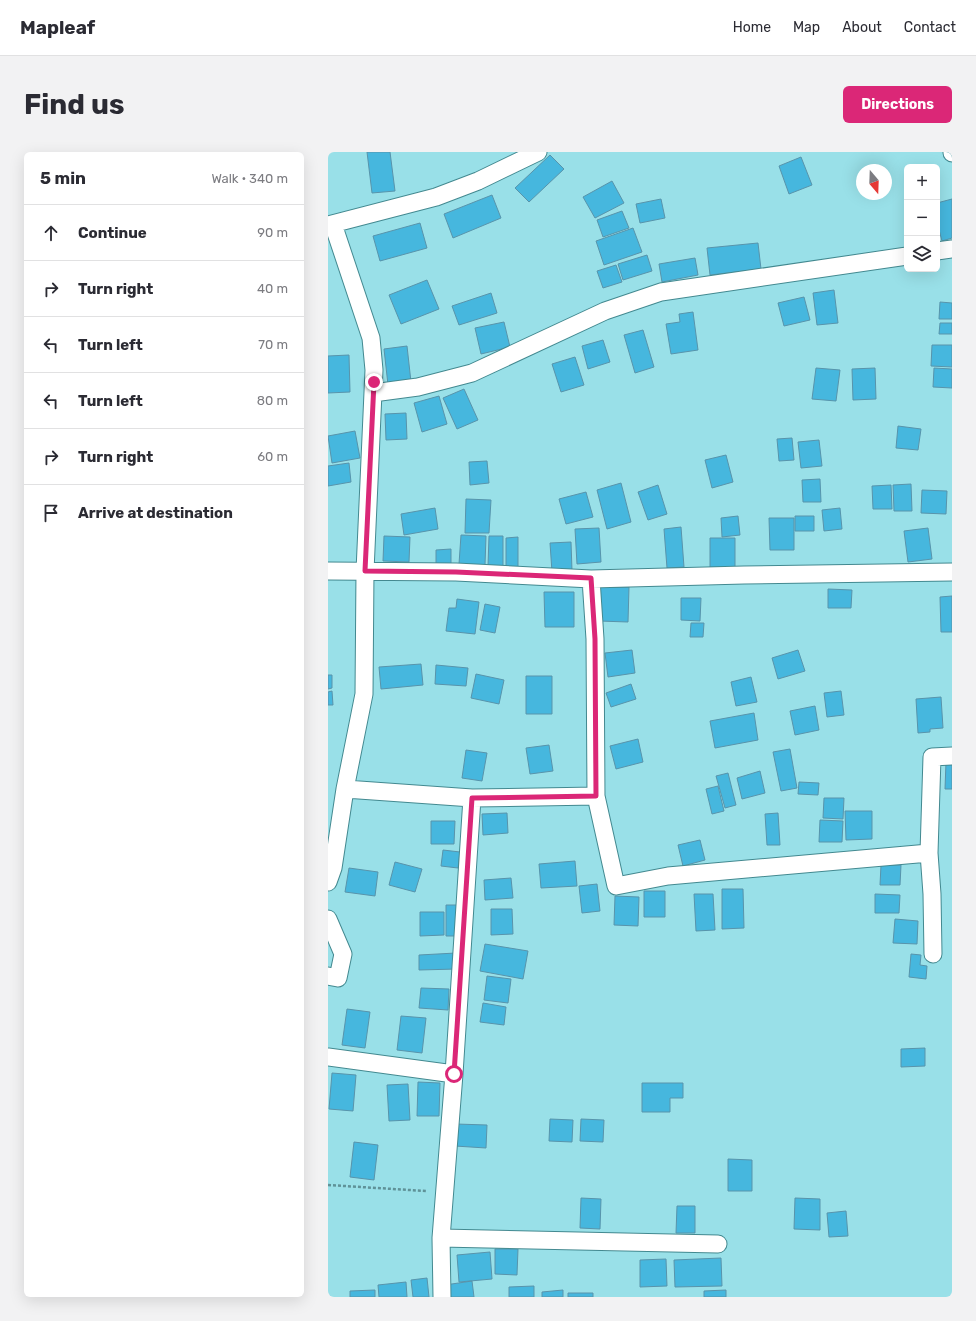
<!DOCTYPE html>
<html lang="en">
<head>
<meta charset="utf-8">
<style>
	:root { --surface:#fff; --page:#f2f2f3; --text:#2b2b33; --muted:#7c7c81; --line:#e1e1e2; --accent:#db2777 }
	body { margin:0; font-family:Rubik,sans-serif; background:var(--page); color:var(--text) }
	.controls { position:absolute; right:12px; top:12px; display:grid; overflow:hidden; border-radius:6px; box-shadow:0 4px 16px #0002 }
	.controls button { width:36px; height:36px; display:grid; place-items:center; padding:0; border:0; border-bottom:1px solid var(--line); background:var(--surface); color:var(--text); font:20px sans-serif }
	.compass { position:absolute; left:528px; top:12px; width:36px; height:36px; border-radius:50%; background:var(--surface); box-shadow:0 4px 16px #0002; rotate:161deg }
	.stop { position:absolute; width:12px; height:12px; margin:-9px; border:3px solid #db2777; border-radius:50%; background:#fff }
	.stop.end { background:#db2777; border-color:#fff; box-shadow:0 1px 4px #0008 }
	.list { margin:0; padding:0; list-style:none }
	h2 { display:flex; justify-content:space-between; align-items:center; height:52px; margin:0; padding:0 16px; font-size:17px }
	h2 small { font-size:13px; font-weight:400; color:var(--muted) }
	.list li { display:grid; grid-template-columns:26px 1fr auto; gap:12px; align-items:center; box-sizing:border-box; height:56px; padding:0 16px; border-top:1px solid var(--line) }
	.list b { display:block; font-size:15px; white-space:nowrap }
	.list em { font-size:13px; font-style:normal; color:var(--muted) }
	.icon { flex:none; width:22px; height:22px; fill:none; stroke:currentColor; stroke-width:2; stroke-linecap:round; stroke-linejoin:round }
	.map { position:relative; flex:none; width:624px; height:1145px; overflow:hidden; border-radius:6px }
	header { display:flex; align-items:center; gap:24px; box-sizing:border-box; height:56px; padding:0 20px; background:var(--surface); border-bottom:1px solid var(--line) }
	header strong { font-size:19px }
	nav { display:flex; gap:22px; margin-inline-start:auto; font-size:14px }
	.intro { display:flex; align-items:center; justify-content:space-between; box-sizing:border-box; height:96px; padding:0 24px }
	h1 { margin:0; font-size:28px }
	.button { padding:10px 18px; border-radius:6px; background:var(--accent); color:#fff; font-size:14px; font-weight:700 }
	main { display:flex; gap:24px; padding:0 24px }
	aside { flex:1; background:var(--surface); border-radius:6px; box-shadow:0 4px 16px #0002 }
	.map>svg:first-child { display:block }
</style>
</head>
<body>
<header>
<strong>Mapleaf</strong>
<nav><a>Home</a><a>Map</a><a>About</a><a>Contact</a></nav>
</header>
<div class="intro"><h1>Find us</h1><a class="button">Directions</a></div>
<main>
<aside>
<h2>5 min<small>Walk · 340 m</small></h2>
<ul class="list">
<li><svg class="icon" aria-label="ahead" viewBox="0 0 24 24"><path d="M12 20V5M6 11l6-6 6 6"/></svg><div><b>Continue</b></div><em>90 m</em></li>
<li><svg class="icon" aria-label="right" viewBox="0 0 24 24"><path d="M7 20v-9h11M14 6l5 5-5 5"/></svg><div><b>Turn right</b></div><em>40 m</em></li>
<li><svg class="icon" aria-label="left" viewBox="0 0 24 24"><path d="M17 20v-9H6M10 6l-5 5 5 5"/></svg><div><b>Turn left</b></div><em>70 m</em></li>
<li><svg class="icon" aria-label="left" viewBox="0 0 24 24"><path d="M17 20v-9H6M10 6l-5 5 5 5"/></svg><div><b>Turn left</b></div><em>80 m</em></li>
<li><svg class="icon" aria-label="right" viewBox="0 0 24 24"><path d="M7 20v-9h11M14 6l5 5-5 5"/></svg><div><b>Turn right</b></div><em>60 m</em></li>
<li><svg class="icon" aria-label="arrive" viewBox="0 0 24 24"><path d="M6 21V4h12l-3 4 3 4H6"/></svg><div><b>Arrive at destination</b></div></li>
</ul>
</aside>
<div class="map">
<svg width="624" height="1145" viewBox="0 0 624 1145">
	<rect width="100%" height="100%" fill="#99e0e8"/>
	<path fill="#46b7de" stroke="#5894ab" d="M39 0H62L67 39 44 41Z
		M222 3 236 17 201 50 187 36Z
		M473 5 484 33 461 42 451 14Z
		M284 29 296 51 267 66 255 45Z
		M164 43 173 66 125 86 116 62Z
		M333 47 337 66 312 71 308 52Z
		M624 47V86L614 89 609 70V51Z
		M294 59 301 76 275 85 269 68Z
		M92 71 99 96 52 109 45 84Z
		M305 76 314 100 276 113 268 89Z
		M430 91 433 117 382 123 379 96Z
		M319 103 324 119 295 128 290 112Z
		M367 106 370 123 334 130 331 112Z
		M288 113 294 130 275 136 269 119Z
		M99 128 111 157 73 172 61 143Z
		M506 138 510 171 489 173 485 141Z
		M163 141 169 161 131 173 124 154Z
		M476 145 482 168 456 174 450 151Z
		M612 150 624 151V167H611Z
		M365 160 370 198 343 202 338 172 352 170 351 162Z
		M176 170 182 195 153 202 147 176Z
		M612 171H624V182H611Z
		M315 178 326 215 307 221 296 183Z
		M275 188 282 210 260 217 254 194Z
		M604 193H624V215L603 214Z
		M79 194 83 230 60 233 56 197Z
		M21 203 22 240 0 241V204Z
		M247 205 256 233 233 240 224 212Z
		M488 216 512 218 508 249 484 247Z
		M547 216 548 247 525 248 524 217Z
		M606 216 624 217V236L605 235Z
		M136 237 150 268 129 277 115 246Z
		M111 244 119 272 94 280 86 251Z
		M78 261 79 287 58 288 57 262Z
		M570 274 593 277 590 298 568 296Z
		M27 279 32 306 4 311 0 284Z
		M464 286 466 308 451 309 449 287Z
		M491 288 494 314 473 316 470 290Z
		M398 303 405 330 384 336 377 308Z
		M159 309 161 331 142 333 141 310Z
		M21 311 23 330 0 334V314Z
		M492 327 493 350H475L474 328Z
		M293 331 303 370 279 377 269 338Z
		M583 332 584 359H566L565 333Z
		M330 333 339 362 320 368 310 340Z
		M563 333 564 357H545L544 334Z
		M594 338 619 339 618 362 593 361Z
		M258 340 265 365 238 372 231 347Z
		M138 347 163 348 161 381H137Z
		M107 356 110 377 76 383 73 362Z
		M512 356 514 377 496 379 494 358Z
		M410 364 412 383 394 385 393 366Z
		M467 364H486V379H467Z
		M441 366H466V398H442Z
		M353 375 356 415 339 416 336 377Z
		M271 376 273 410 249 412 247 377Z
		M600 376 604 407 580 410 576 379Z
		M133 383 158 384 157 413 131 412Z
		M56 384 82 385 81 410 55 409Z
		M161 384H175V414H160Z
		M190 385V416L178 417V386Z
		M382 386H407V416H382Z
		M243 390 244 419 224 420 222 391Z
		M123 397V414H108V398Z
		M272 435H301L300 470 271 469Z
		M500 437 524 438 523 456H500Z
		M216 440H246V475H217Z
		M624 444V480H613L612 445Z
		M353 446H373L372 469 353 468Z
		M129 447 151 450 147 482 118 479 121 456H128Z
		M157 452 172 455 167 481 152 478Z
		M363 471H376L375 485H362Z
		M304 498 307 521 280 525 277 501Z
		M470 498 477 519 450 527 444 506Z
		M93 512 95 533 53 537 51 515Z
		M108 513 140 516 138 534 107 532Z
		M148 522 176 528 171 552 143 546Z
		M0 523H4V536L0 537Z
		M198 524H224V562H198Z
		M423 525 429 550 408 554 403 530Z
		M303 532 308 547 283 555 278 541Z
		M4 539 5 553H0V540Z
		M513 539 516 563 499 565 496 541Z
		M613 545 615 576 602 577V580L590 581 588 547Z
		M487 554 491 578 467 583 462 559Z
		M426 561 430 588 387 596 382 569Z
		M310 587 315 610 288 617 282 594Z
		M221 593 225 619 202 622 198 596Z
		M462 597 469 636 453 639 445 600Z
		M138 598 159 601 154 629 134 626Z
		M618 610H624V637H617Z
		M432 619 437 641 414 647 409 626Z
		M400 621 408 653 397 656 388 624Z
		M471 630 491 631 490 643 470 642Z
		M390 634 396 659 384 662 378 637Z
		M496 646H516L515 667 495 666Z
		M517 659H544V687L518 688Z
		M179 661 180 681 155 683 154 662Z
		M450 661 452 693H439L437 662Z
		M492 668 515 669 514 690H491Z
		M103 669H127L126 692H103Z
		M372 688 377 708 355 714 350 693Z
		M115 698 132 700 130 716 113 714Z
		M247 709 249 734 213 736 211 712Z
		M67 710 94 717 87 740 61 733Z
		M553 713H573L572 733H552Z
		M21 716 50 720 47 744 17 740Z
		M183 726 185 746 157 748 156 728Z
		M269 732 272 759 254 761 251 734Z
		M394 737H415L416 776 394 777Z
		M316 739H337V765H316Z
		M366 742H385L387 778 368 779Z
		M547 742 572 743 571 761H547Z
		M287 744 311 745 310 774 286 773Z
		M118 753H132V784H118Z
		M163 757H184L185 782 163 783Z
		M92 760H116V783L92 784Z
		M567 767 590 769 589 792 565 791Z
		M157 792 200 799 195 827 152 819Z
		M128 801 129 817 91 818V803Z
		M583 802 593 803 592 813 599 814 598 827 581 825Z
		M159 824 183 827 180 851 156 848Z
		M93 836 121 837 120 858 91 856Z
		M155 851 178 855 176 873 152 870Z
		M19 857 42 860 37 896 14 893Z
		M73 864 98 866 94 901 69 898Z
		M597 896V914L573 915V897Z
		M4 921 28 923 25 959 1 957Z
		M90 930 112 931 111 964H89Z
		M314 931H355V946H342V960H314Z
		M80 932 82 968 61 969 59 933Z
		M222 967 245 968 244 990 221 989Z
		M253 967 276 968 275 990 252 989Z
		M128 972 159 973 158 996 127 994Z
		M26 990 50 993 46 1028 22 1025Z
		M400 1007 424 1008V1039H400Z
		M253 1046 273 1047 272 1077 252 1076Z
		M467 1046 492 1047V1078L466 1077Z
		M349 1054H367V1081H348Z
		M518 1059 520 1084 501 1085 499 1061Z
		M167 1097H190L189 1123 167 1122Z
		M162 1100 164 1127 131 1130 129 1103Z
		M393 1106 394 1134 347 1135 346 1108Z
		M338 1107 339 1134 312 1135V1108Z
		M99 1126 101 1145H85L83 1128Z
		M144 1129 146 1145H119L117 1133Z
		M78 1130 79 1145H51L50 1133Z
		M206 1134V1145H181V1135Z
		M47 1138V1145H22V1139Z
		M235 1138V1145H214V1140Z
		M398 1138V1145H376V1139Z
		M240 1141H265V1145H240Z"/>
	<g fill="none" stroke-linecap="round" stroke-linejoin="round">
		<defs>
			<path id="minor" d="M624 0V1
				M0 73 108 45 150 29 210 0
				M609 99 624 97
				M45 241 90 235 144 221 277 159 333 140 579 104
				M0 419 128 420 263 427 416 423 624 420
				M263 427 267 487 268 644 288 734 340 724 601 701
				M17 637 144 646 268 644
				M0 730 5 716 17 637 36 542 37 419 46 218 43 186 5 72
				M0 767 15 802 10 826 0 824
				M605 802 604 742 601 701 604 605 624 604
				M0 905 126 922
				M113 1086 390 1092
				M114 1145 113 1086 126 922 144 646"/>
		</defs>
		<use href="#minor" stroke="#438990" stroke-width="19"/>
		<path stroke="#5f9298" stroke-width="2.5" stroke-dasharray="3 2" stroke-linecap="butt" d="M0 1033 98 1039"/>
		<use href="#minor" stroke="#fff" stroke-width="17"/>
	</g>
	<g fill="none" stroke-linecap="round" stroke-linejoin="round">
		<path stroke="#db2777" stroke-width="5" d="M46 230 37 419 128 420 263 426 267 487 268 644 144 646 126 922"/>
	</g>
</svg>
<div class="controls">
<button>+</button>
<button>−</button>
<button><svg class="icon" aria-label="layers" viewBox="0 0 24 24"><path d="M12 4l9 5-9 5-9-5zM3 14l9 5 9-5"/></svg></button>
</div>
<svg class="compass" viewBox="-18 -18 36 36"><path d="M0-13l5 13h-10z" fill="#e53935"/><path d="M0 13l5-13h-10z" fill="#7c7c81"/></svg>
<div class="stop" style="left:126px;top:922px"></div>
<div class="stop end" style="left:46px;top:230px"></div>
</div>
</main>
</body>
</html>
